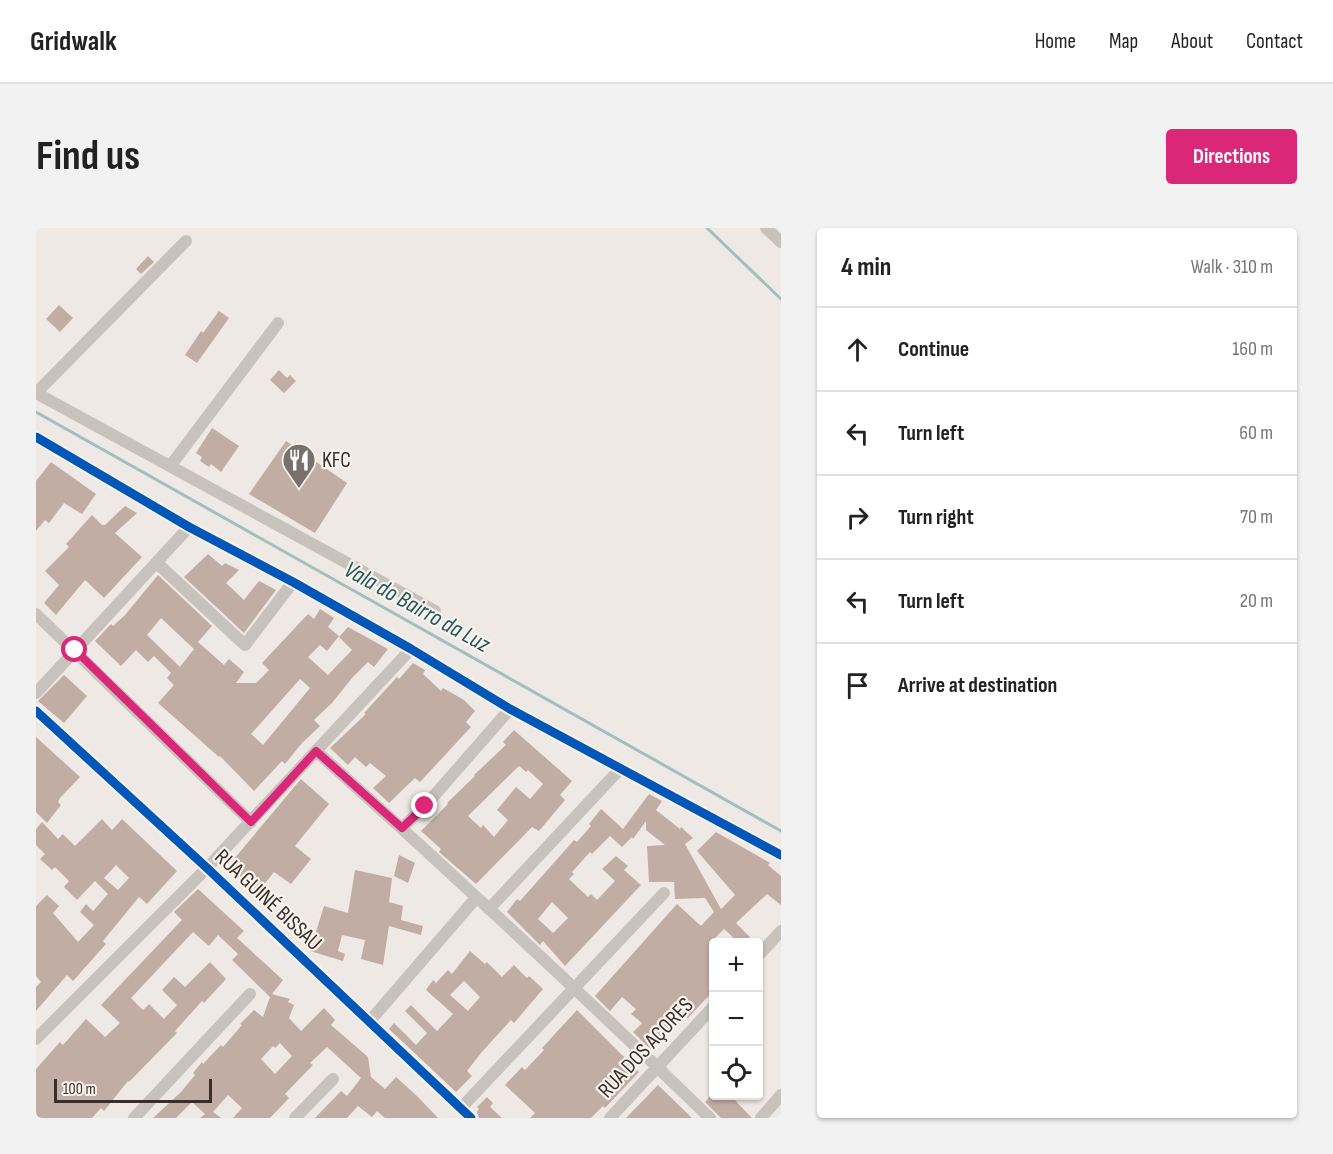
<!DOCTYPE html>
<html lang="en">
<head>
<meta charset="utf-8">
<style>
	:root { --surface:#fff; --page:#f2f2f2; --text:#222; --muted:#767676; --line:#e0e0e0; --accent:#db2777 }
	body { margin:0; font-family:"Sofia Sans Condensed",sans-serif; background:var(--page); color:var(--text) }
	.controls { position:absolute; right:18px; bottom:18px; display:grid; overflow:hidden; border-radius:6px; box-shadow:0 2px 4px #0004 }
	.controls button { width:54px; height:54px; display:grid; place-items:center; padding:0; border:0; border-bottom:2px solid var(--line); background:var(--surface); color:var(--text); font:30px sans-serif }
	.scale { position:absolute; left:18px; bottom:15px; width:158px; box-sizing:border-box; padding-left:6px; border:3px solid #392f2a; border-top:0; font-size:16px; line-height:21px; white-space:nowrap; color:#392f2a; -webkit-text-stroke:4px #faf3ec; paint-order:stroke }
	.stop { position:absolute; width:18px; height:18px; margin:-14px; border:4px solid #db2777; border-radius:50%; background:#fff }
	.stop.end { background:#db2777; border-color:#fff; box-shadow:0 2px 6px #0008 }
	.list { margin:0; padding:0; list-style:none }
	h2 { display:flex; justify-content:space-between; align-items:center; height:78px; margin:0; padding:0 24px; font-size:26px }
	h2 small { font-size:20px; font-weight:400; color:var(--muted) }
	.list li { display:grid; grid-template-columns:39px 1fr auto; gap:18px; align-items:center; box-sizing:border-box; height:84px; padding:0 24px; border-top:2px solid var(--line) }
	.list b { display:block; font-size:22px; white-space:nowrap }
	.list em { font-size:20px; font-style:normal; color:var(--muted) }
	.icon { flex:none; width:33px; height:33px; fill:none; stroke:currentColor; stroke-width:2; stroke-linecap:round; stroke-linejoin:round }
	.map { position:relative; flex:none; width:745px; height:890px; overflow:hidden; border-radius:6px }
	header { display:flex; align-items:center; gap:36px; box-sizing:border-box; height:84px; padding:0 30px; background:var(--surface); border-bottom:2px solid var(--line) }
	header strong { font-size:28px }
	nav { display:flex; gap:33px; margin-inline-start:auto; font-size:21px }
	.intro { display:flex; align-items:center; justify-content:space-between; box-sizing:border-box; height:144px; padding:0 36px }
	h1 { margin:0; font-size:42px }
	.button { padding:15px 27px; border-radius:6px; background:var(--accent); color:#fff; font-size:21px; font-weight:700 }
	main { display:flex; gap:36px; padding:0 36px }
	aside { flex:1; background:var(--surface); border-radius:6px; box-shadow:0 2px 4px #0004 }
	.map>svg:first-child { display:block }
</style>
</head>
<body>
<header>
<strong>Gridwalk</strong>
<nav><a>Home</a><a>Map</a><a>About</a><a>Contact</a></nav>
</header>
<div class="intro"><h1>Find us</h1><a class="button">Directions</a></div>
<main>
<div class="map">
<svg width="745" height="890" viewBox="0 0 745 890">
	<rect width="100%" height="100%" fill="#eee9e4"/>
	<g fill="none" stroke-linecap="round" stroke-linejoin="round">
		<path stroke="#a0c0c0" stroke-width="3" d="M671 0 745 71
			M0 184 745 603"/>
	</g>
	<path fill="#c2ada5" fill-rule="evenodd" d="M112 28 118 34 105 46 100 41Z
		M23 77 37 90 24 104 10 91Z
		M183 83 193 90 161 135 149 127 165 103 167 105Z
		M243 142 251 150 254 147 260 153 248 165 234 152Z
		M176 200 203 218 185 244 175 236 173 239 164 233 166 229 160 225Z
		M250 213 311 255 279 305 213 266Z
		M15 234 60 266 46 286 28 275 13 295 9 292 0 303V253Z
		M89 278 101 285 79 305 106 329 68 370 49 352 20 387 8 375 23 357 9 343 33 319 30 316 56 287 66 297H69Z
		M172 326 186 338 189 335 203 342 190 355 208 372 223 353 240 362 208 405 148 349Z
		M122 347 176 398 162 414 188 437 193 431 208 444 200 455H220L233 442 226 435 272 386 278 391 284 381 298 390 292 399 303 408 291 423 284 417 272 429 292 447 316 422 303 409 312 399 352 421 338 439 332 434 316 450 296 475 278 492 284 498 266 515 249 536 246 533 218 563 184 528 183 529 122 475 138 457 131 450 135 445 118 428 112 434 100 422 85 438 59 413 75 396 77 398 89 387ZM125 390 158 421 144 439 111 407ZM264 451 274 460 227 517 215 506Z
		M377 435 389 442 387 446 405 463 407 460 428 472 439 483 430 494 435 499 384 554 379 550 353 575 337 560 350 548 334 535 330 539 319 529 312 537 294 520 330 486 328 485 361 449 363 451Z
		M28 447 51 468 28 495 2 473Z
		M478 502 536 553 524 567 529 572 503 603 496 599 440 656 403 624 405 621 385 603 412 576 411 575 439 548 438 547 470 517 467 514ZM483 538 490 544 492 542 507 556 494 571 480 559 461 582 472 592 458 609 447 597 445 600 432 588Z
		M0 509 44 549 24 570 22 574 25 577 11 595 0 584Z
		M265 551 293 576 259 618 275 631 255 656 238 644 222 664 192 638Z
		M613 566 626 573 620 582 644 601 645 599 657 610 649 616 685 681 699 667 661 623 680 604 734 635 732 637 745 648V677L731 666 700 695 714 709 708 714H702L688 701 673 716 678 720V762L652 790 647 786 615 822 597 804 606 795 595 786 600 781 586 769 574 783 559 768 641 676 665 698 678 684 669 670 639 671 638 654H613L611 618 629 617 610 602V593L597 611 596 609 586 619 574 608 556 626 554 624 536 644 538 646 533 651 552 669 555 666 561 672 579 653 566 641 580 628 592 638 588 642 605 657 529 738 507 713 504 717 471 684 481 671 484 673 538 612 541 614 555 598 553 596 565 581 587 601ZM516 674 532 690 517 705 502 691Z
		M66 591 76 602 86 591 141 643 111 676 103 669 67 713 70 716 37 753 31 747 0 783V759L5 754 0 748V678L11 667 23 678 17 685 42 714 58 697 44 684 50 676 57 683 72 666 59 653 41 672 28 659 33 653 19 639 16 642 4 631 9 626 0 617V601L6 594 22 611 27 606 39 618ZM80 637 93 650 82 662 68 650Z
		M363 627 379 635 372 655 358 648Z
		M319 642 356 650 353 674 367 678 365 692 387 698 385 707 353 698 347 737 325 731 329 712 306 707 302 723 309 726 307 733 274 723 288 678 312 685Z
		M162 661 208 703 201 710 247 752 236 766 254 771 252 774 258 777 253 790 265 803 288 780 299 792 295 797 332 829 335 849 349 861 360 849 381 868 402 890H349L341 883 336 889 322 878 311 890H279L305 863 311 868 325 850 291 819 274 835 277 837 249 866 253 870 234 890H197L206 880 192 867 177 884 185 890H164L169 886 156 874 140 890H117L145 864 159 847 157 845 166 834 167 836 185 817 187 819 206 797 204 796 218 782 227 789 234 769 196 732 202 726 182 707 173 718 157 704 95 770 107 782 113 776 128 791 141 777 126 762 138 749 149 759 174 734 190 751 168 775 166 773 139 803 141 805 93 854 92 853 68 883 65 880 56 890H0V841L24 814 27 817 50 791 69 809 84 795 65 777 146 692 138 684ZM244 815 256 828 239 846 225 831 237 818 239 820Z
		M434 723 449 736 451 734 466 749 478 737 491 750 493 748 507 761 478 795 475 792 445 825 431 843 436 848 420 864 353 801 358 795 380 817 391 805 369 783 375 777 401 803 417 786 390 762 397 752 400 755 412 742 416 746ZM428 753 444 769 432 783 414 767Z
		M541 782 603 844 569 880 567 878 555 890H494L499 885 469 857 486 839 489 842 508 822 506 820Z
		M622 857 656 890H590Z
		M675 867H694L716 890H685L669 874Z
		M451 869 457 875 454 879 466 890H443L441 884 443 881 441 879Z"/>
	<g fill="none" stroke-linecap="round" stroke-linejoin="round">
		<path stroke="#c8c2bd" stroke-width="12" d="M730 0 745 14
			M0 165 399 383
			M0 165 150 13
			M0 209 153 299 257 354 375 421 474 481 745 627
			M135 237 242 95
			M121 335 209 417 257 354
			M0 386 215 594
			M0 465 153 299
			M0 483 171 640 435 890
			M280 523C414 643 545 765 674 890
			M366 600 389 578 474 481
			M453 681 584 541
			M722 728 745 703
			M333 794 440 670
			M0 811 171 640 375 421
			M425 880 628 665
			M98 890 214 766
			M259 890 297 851
			M574 890 678 778
			M725 890 745 867"/>
		<defs>
			<path id="cycleway" d="M0 209 153 299 257 354 375 421 474 481 745 627
				M0 483 171 640 435 890"/>
		</defs>
		<use href="#cycleway" stroke="#faf3ec" stroke-width="13"/>
		<use href="#cycleway" stroke="#0057b8" stroke-width="9"/>
	</g>
	<g fill="none" stroke-linecap="round" stroke-linejoin="round">
		<path stroke="#db2777" stroke-width="8" d="M39 422 215 594 280 523 366 600 389 578"/>
	</g>
	<defs>
		<symbol id="restaurant-pin" viewBox="-11 -11 22 30"><path d="M0 17L-7.5 6A9.5 9.5 0 1 1 7.5 6Z" fill="#78706b" stroke="#faf3ec"/><path d="M-5-6h1v4h1v-4h1v4h1v-4h1v5L-1.5 .5V6h-2V.5L-5-1ZM5-6V6H3V1.5H1.5Q1.5-4 5-6Z" fill="#fff"/></symbol>
	</defs>
	<g fill-rule="evenodd">
		<use href="#restaurant-pin" x="244" y="213" width="38" height="52"/>
	</g>
	<g text-anchor="middle" dominant-baseline="central" stroke-width="4.5" stroke-linejoin="round" paint-order="stroke">
		<g font-size="22" fill="#392f2a" stroke="#faf3ec" text-anchor="start">
			<text x="286" y="232">KFC</text>
		</g>
		<g font-size="22" fill="#392f2a" stroke="#faf3ec">
			<text transform="translate(232 672) rotate(43)">RUA GUINÉ BISSAU</text>
			<text transform="translate(610 820) rotate(-47)">RUA DOS AÇORES</text>
		</g>
		<g font-size="24" font-style="italic" fill="#1f595c" stroke="#faf3ec">
			<text transform="translate(381 379) rotate(29)">Vala do Bairro da Luz</text>
		</g>
	</g>
</svg>
<div class="controls">
<button>+</button>
<button>−</button>
<button><svg class="icon" aria-label="locate" viewBox="0 0 24 24"><circle cx="12" cy="12" r="6"/><path d="M12 2v4M12 18v4M2 12h4M18 12h4"/></svg></button>
</div>
<div class="scale">100 m</div>
<div class="stop" style="left:39px;top:422px"></div>
<div class="stop end" style="left:389px;top:578px"></div>
</div>
<aside>
<h2>4 min<small>Walk · 310 m</small></h2>
<ul class="list">
<li><svg class="icon" aria-label="ahead" viewBox="0 0 24 24"><path d="M12 20V5M6 11l6-6 6 6"/></svg><div><b>Continue</b></div><em>160 m</em></li>
<li><svg class="icon" aria-label="left" viewBox="0 0 24 24"><path d="M17 20v-9H6M10 6l-5 5 5 5"/></svg><div><b>Turn left</b></div><em>60 m</em></li>
<li><svg class="icon" aria-label="right" viewBox="0 0 24 24"><path d="M7 20v-9h11M14 6l5 5-5 5"/></svg><div><b>Turn right</b></div><em>70 m</em></li>
<li><svg class="icon" aria-label="left" viewBox="0 0 24 24"><path d="M17 20v-9H6M10 6l-5 5 5 5"/></svg><div><b>Turn left</b></div><em>20 m</em></li>
<li><svg class="icon" aria-label="arrive" viewBox="0 0 24 24"><path d="M6 21V4h12l-3 4 3 4H6"/></svg><div><b>Arrive at destination</b></div></li>
</ul>
</aside>
</main>
</body>
</html>
